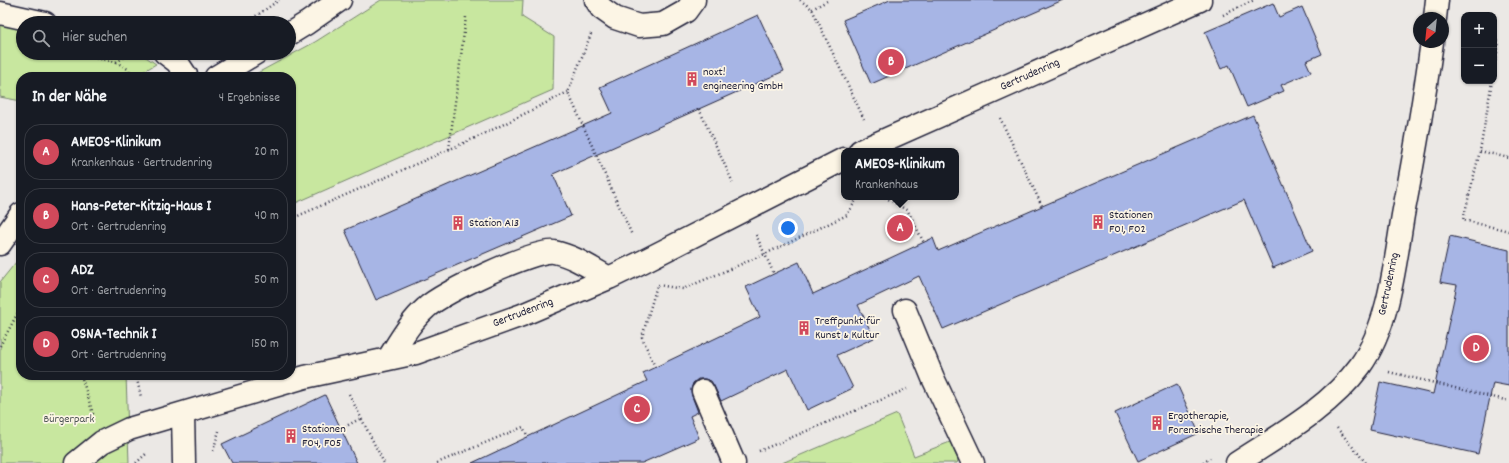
<!DOCTYPE html>
<html lang="de">
<head>
<meta charset="utf-8">
<style>
	:root { --surface:#171b24; --page:#20242c; --text:#f1f3f6; --muted:#9ea1a6; --line:#363941; --accent:#d1495b }
	body { margin:0; font-family:Dekko,sans-serif; background:var(--page); color:var(--text) }
	.controls { position:absolute; right:12px; top:12px; display:grid; overflow:hidden; border-radius:8px; box-shadow:0 1px 3px #0004 }
	.controls button { width:36px; height:36px; display:grid; place-items:center; padding:0; border:0; border-bottom:1px solid var(--line); background:var(--surface); color:var(--text); font:20px sans-serif }
	.compass { position:absolute; left:1413px; top:12px; width:36px; height:36px; border-radius:50%; background:var(--surface); box-shadow:0 1px 3px #0004; rotate:207deg }
	.you { position:absolute; left:788px; top:228px; width:14px; height:14px; margin:-10px; border:3px solid #fff; border-radius:50%; background:#1a73e8; box-shadow:0 0 0 6px #1a73e833 }
	.badge { display:grid; place-items:center; width:26px; height:26px; border-radius:50%; background:var(--accent); color:#fff; font-size:13px; font-weight:700 }
	.pin { position:absolute; translate:-50% -50%; border:2px solid #fff; box-shadow:0 1px 4px #0006 }
	.popup { position:absolute; left:841px; top:148px; width:118px; height:52px; box-sizing:border-box; display:grid; place-content:center; border-radius:8px; background:var(--surface); filter:drop-shadow(0 1px 3px #0005); font-size:13px; white-space:nowrap; color:var(--muted) }
	.popup b { font-size:15px; color:var(--text) }
	.popup::after { content:''; position:absolute; left:50%; top:100%; margin-left:-8px; border:8px solid transparent; border-top-color:var(--surface) }
	.list { margin:0; padding:0; list-style:none }
	h2 { display:flex; justify-content:space-between; align-items:center; height:52px; margin:0; padding:0 16px; font-size:17px }
	h2 small { font-size:13px; font-weight:400; color:var(--muted) }
	.list li { display:grid; grid-template-columns:26px 1fr auto; gap:12px; align-items:center; box-sizing:border-box; height:56px; margin:0 8px 8px; padding:0 8px; border:1px solid var(--line); border-radius:16px }
	.list b { display:block; font-size:15px; white-space:nowrap }
	.list p { margin:0; font-size:13px; white-space:nowrap; color:var(--muted) }
	.list em { font-size:13px; font-style:normal; color:var(--muted) }
	.icon { flex:none; width:22px; height:22px; fill:none; stroke:currentColor; stroke-width:2; stroke-linecap:round; stroke-linejoin:round }
	.map { position:relative; flex:none; width:1509px; height:463px; overflow:hidden }
	.search { position:absolute; background:var(--surface); box-shadow:0 1px 3px #0004; left:16px; top:16px; width:280px; height:44px; display:flex; align-items:center; gap:10px; box-sizing:border-box; padding:0 14px; border-radius:22px; color:var(--muted); font-size:15px }
	.panel { position:absolute; background:var(--surface); box-shadow:0 1px 3px #0004; left:16px; top:72px; width:280px; height:308px; border-radius:16px }
	.map>svg:first-child { display:block }
</style>
</head>
<body>
<div class="map">
<svg width="1509" height="463" viewBox="0 0 1509 463">
	<rect width="100%" height="100%" fill="#ebe8e5"/>
	<filter id="ink" filterUnits="userSpaceOnUse"><feTurbulence type="fractalNoise" baseFrequency=".025" numOctaves="2"/><feDisplacementMap in="SourceGraphic" scale="8" xChannelSelector="R" yChannelSelector="G"/><feConvolveMatrix kernelMatrix="1 2 1 2 8 2 1 2 1" color-interpolation-filters="sRGB"/></filter>
	<g filter="url(#ink)">
		<path fill="#c8e79f" stroke="#75846d" d="M381 0H523L522 17 554 37 553 90 291 205V77H250L315 42Z
			M0 24 23 29V53H140L156 64 134 77H21V101L0 97Z
			M21 256V375H126L129 463H0V282Z
			M897 414 914 456 950 442 958 460 957 463H782Z"/>
		<path fill="#a7b5e5" stroke="#22223b" d="M890 0H1063L871 84 843 20Z
			M1273 3 1279 17 1302 7 1322 54 1306 61 1311 72 1281 85 1284 91 1247 107 1229 65 1221 69 1205 32Z
			M758 15 784 71 553 174 571 216 376 300 345 230 612 113 600 87Z
			M1253 115 1312 251 1273 268 1244 200 943 329 919 276 858 305 874 338 837 355 853 388 807 410 788 369 721 401 714 386 711 381 705 379H698L693 383 691 390 692 396 698 412 690 416 699 438 642 463H472L647 381 643 373 760 317 746 287 799 262 813 294 933 238 938 251Z
			M1450 236 1509 250V386L1493 383 1478 454 1370 430 1380 382 1433 394 1457 285 1440 282Z
			M1177 384 1199 433 1138 461 1115 413Z
			M325 395 357 463H232L222 444Z"/>
		<g fill="none" stroke-linecap="round" stroke-linejoin="round">
			<defs>
				<path id="minor" d="M596 0 601 8 615 18 639 26 663 24 686 11 694 0
					M0 13 45 23
					M1435 18 1437 0
					M289 34 307 23 340 0
					M165 53 177 62 187 77
					M216 77 256 53
					M860 151 1200 0
					M0 244 21 214
					M905 310 933 378 973 463
					M388 359C399 342 410 322 426 308 441 293 534 249 554 252 574 256 591 268 609 278
					M703 391 734 463
					M183 414 184 463
					M76 463 102 442 129 429 305 377 416 353 522 315 609 278 644 261 844 159
					M1237 463C1280 435 1329 408 1360 366 1389 326 1395 263 1403 215 1414 158 1424 100 1432 42"/>
			</defs>
			<use href="#minor" stroke="#22223b" stroke-width="25"/>
			<path stroke="#22223b" stroke-width="2.5" stroke-dasharray="1 3" stroke-linecap="butt" d="M800 0 812 9 864 119
				M812 9 829 0
				M1223 15 1254 0
				M246 23 279 0
				M591 34 568 92 632 235
				M1494 39 1499 42 1494 69
				M69 53 116 62 132 53
				M116 62 128 69 134 77
				M1492 81 1480 151 1463 220 1509 231
				M699 109 734 185
				M1000 118 1042 206
				M449 149 466 17
				M1480 151 1509 158
				M885 197 908 211 924 243
				M291 219 482 135 568 92
				M756 235 774 274
				M658 285 683 289 765 254 847 215 858 197
				M0 346 21 307
				M655 367 642 337 657 285
				M1389 372 1509 401
				M81 375 94 417
				M136 375 141 397
				M349 394 384 463
				M1337 428 1366 463
				M341 429 361 418
				M213 451 219 431
				M759 451 907 389
				M136 463 146 454
				M437 463 523 427 528 437
				M1203 463 1210 458"/>
			<use href="#minor" stroke="#fcf5e5" stroke-width="22"/>
		</g>
	</g>
	<defs>
		<symbol id="building-bare" viewBox="-9 -9 18 18"><path d="M-4-6H4V6H1V3H-1V6H-4ZM-2.5-4.3h1.7v1.8h-1.7ZM.8-4.3h1.7v1.8H.8ZM-2.5-1h1.7V.8h-1.7ZM.8-1h1.7V.8H.8Z" fill="#d1495b" stroke="#fcf5e5" stroke-width="2.5" paint-order="stroke"/></symbol>
	</defs>
	<g fill-rule="evenodd">
		<use href="#building-bare" x="682" y="69" width="20" height="20"/>
		<use href="#building-bare" x="1088" y="212" width="20" height="20"/>
		<use href="#building-bare" x="448" y="213" width="20" height="20"/>
		<use href="#building-bare" x="794" y="318" width="20" height="20"/>
		<use href="#building-bare" x="1147" y="413" width="20" height="20"/>
		<use href="#building-bare" x="281" y="426" width="20" height="20"/>
	</g>
	<g text-anchor="middle" dominant-baseline="central" stroke-width="3.5" stroke-linejoin="round" paint-order="stroke">
		<g font-size="12" fill="#22223b" stroke="#fcf5e5" text-anchor="start">
			<text x="703" y="72">noxt!<tspan x="703" dy="14">engineering GmbH</tspan></text>
			<text x="1109" y="215">Stationen<tspan x="1109" dy="14">F01, F02</tspan></text>
			<text x="469" y="223">Station A13</text>
			<text x="815" y="321">Treffpunkt für<tspan x="815" dy="14">Kunst &amp; Kultur</tspan></text>
			<text x="1168" y="416">Ergotherapie,<tspan x="1168" dy="14">Forensische Therapie</tspan></text>
			<text x="302" y="429">Stationen<tspan x="302" dy="14">F04, F05</tspan></text>
		</g>
		<g font-size="12" fill="#22223b" stroke="#fcf5e5">
			<text transform="translate(1030 75) rotate(-24)">Gertrudenring</text>
			<text transform="translate(1389 284) rotate(-78)">Gertrudenring</text>
			<text transform="translate(523 313) rotate(-21)">Gertrudenring</text>
		</g>
		<g font-size="12" fill="#4c5354" stroke="#fcf5e5">
			<text x="69" y="419">Bürgerpark</text>
		</g>
	</g>
</svg>
<div class="controls">
<button>+</button>
<button>−</button>
</div>
<svg class="compass" viewBox="-18 -18 36 36"><path d="M0-13l5 13h-10z" fill="#e53935"/><path d="M0 13l5-13h-10z" fill="#9ea1a6"/></svg>
<div class="you"></div>
<div class="pin badge" style="left:900px;top:228px">A</div>
<div class="popup"><b>AMEOS-Klinikum</b>Krankenhaus</div>
<div class="pin badge" style="left:891px;top:62px">B</div>
<div class="pin badge" style="left:637px;top:409px">C</div>
<div class="pin badge" style="left:1476px;top:348px">D</div>
<div class="search"><svg class="icon" aria-label="search" viewBox="0 0 24 24"><circle cx="10" cy="10" r="6"/><path d="M15 15l6 6"/></svg>Hier suchen</div>
<section class="panel">
<h2>In der Nähe<small>4 Ergebnisse</small></h2>
<ul class="list">
<li><span class="badge">A</span><div><b>AMEOS-Klinikum</b><p>Krankenhaus · Gertrudenring</p></div><em>20 m</em></li>
<li><span class="badge">B</span><div><b>Hans-Peter-Kitzig-Haus I</b><p>Ort · Gertrudenring</p></div><em>40 m</em></li>
<li><span class="badge">C</span><div><b>ADZ</b><p>Ort · Gertrudenring</p></div><em>50 m</em></li>
<li><span class="badge">D</span><div><b>OSNA-Technik I</b><p>Ort · Gertrudenring</p></div><em>150 m</em></li>
</ul>
</section>
</div>
</body>
</html>
